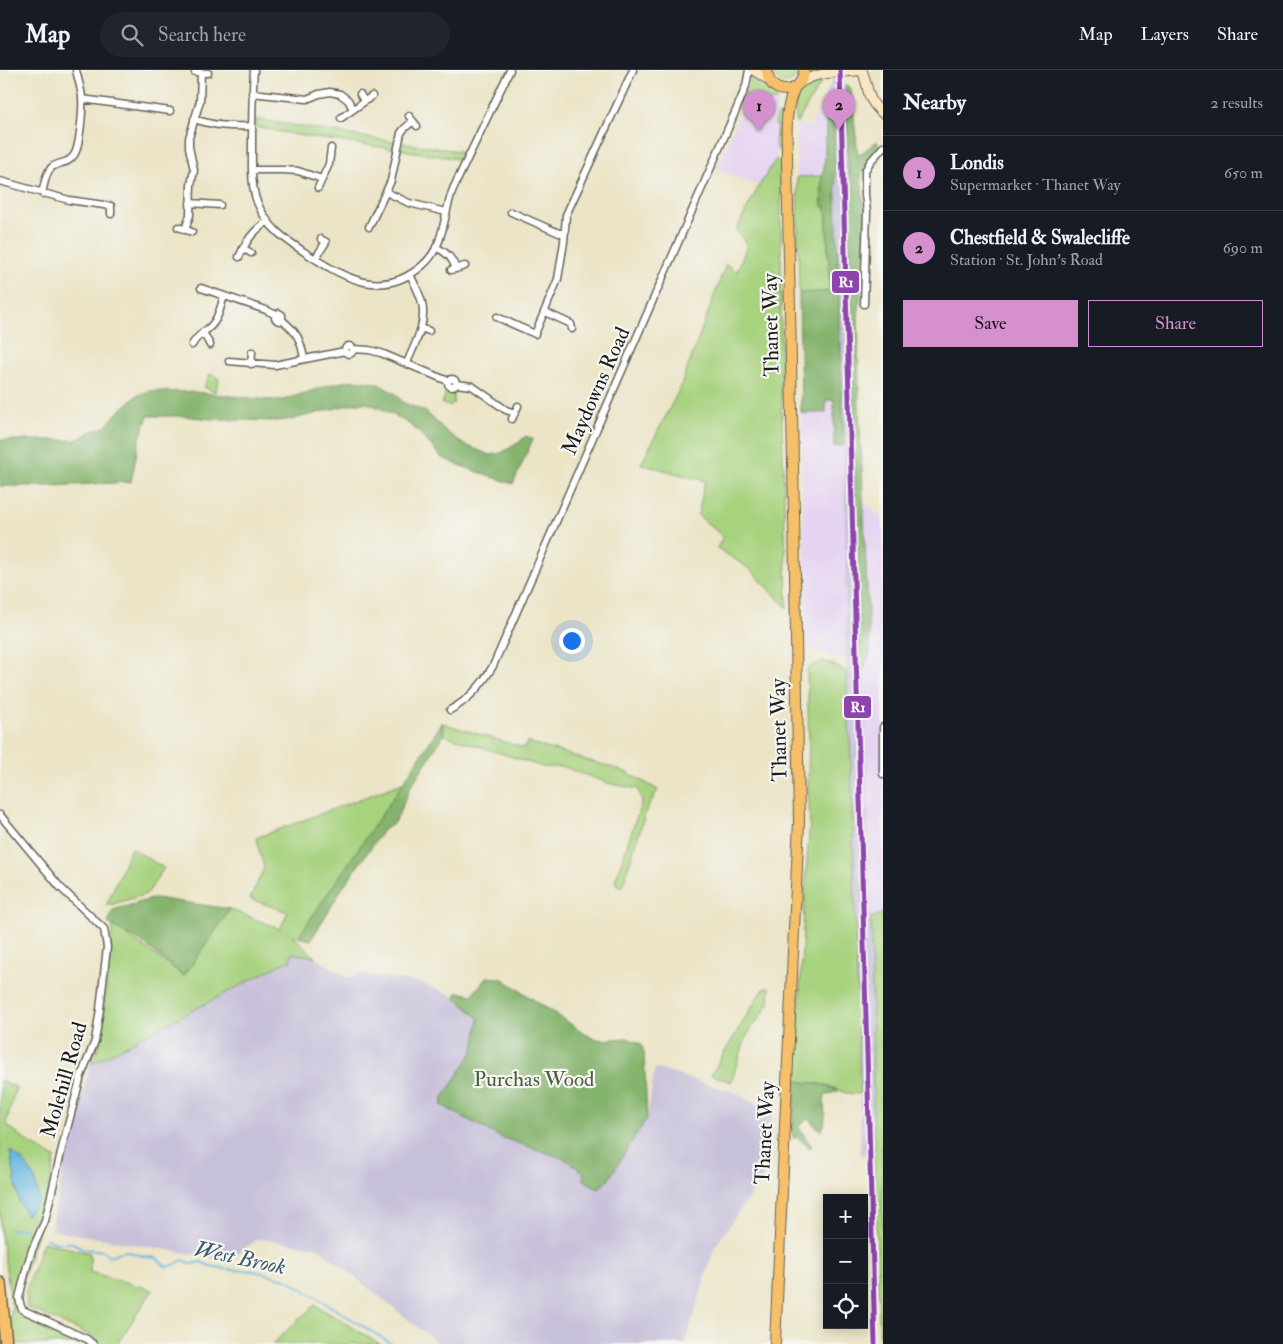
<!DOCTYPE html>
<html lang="en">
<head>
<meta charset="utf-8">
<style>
	:root { --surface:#171b24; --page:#20242c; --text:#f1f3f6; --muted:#9ea1a6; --line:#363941; --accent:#d690ce }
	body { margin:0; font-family:"IM FELL Double Pica",serif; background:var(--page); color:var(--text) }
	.controls { position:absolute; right:15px; bottom:15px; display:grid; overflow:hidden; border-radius:0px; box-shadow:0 2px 12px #0003 }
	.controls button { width:45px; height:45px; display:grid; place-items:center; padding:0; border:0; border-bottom:1px solid var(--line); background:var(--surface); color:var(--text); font:25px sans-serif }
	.you { position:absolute; left:571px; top:570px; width:18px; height:18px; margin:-12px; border:4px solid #fff; border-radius:50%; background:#1a73e8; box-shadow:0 0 0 8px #1a73e833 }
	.badge { display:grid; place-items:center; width:32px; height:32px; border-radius:50%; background:var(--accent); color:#111; font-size:16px; font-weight:700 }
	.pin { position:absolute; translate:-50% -41px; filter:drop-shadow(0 1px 2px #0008) }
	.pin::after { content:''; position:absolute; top:26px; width:18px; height:15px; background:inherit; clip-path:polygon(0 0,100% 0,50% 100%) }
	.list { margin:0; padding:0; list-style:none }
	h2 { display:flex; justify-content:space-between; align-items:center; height:65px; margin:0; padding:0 20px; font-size:21px }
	h2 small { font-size:16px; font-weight:400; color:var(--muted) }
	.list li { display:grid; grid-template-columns:32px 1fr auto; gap:15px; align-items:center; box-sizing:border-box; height:75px; padding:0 20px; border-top:1px solid var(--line) }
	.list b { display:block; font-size:19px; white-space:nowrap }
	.list p { margin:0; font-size:16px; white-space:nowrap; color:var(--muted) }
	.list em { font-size:16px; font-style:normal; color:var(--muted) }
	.actions { display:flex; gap:10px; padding:15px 20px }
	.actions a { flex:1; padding:11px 0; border:1px solid var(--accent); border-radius:0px; text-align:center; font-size:18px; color:var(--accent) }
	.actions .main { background:var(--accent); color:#111 }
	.icon { flex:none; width:28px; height:28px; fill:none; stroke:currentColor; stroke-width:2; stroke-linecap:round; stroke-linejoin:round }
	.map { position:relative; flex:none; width:883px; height:1274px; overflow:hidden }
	header { display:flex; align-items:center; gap:30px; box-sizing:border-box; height:70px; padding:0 25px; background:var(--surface); border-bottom:1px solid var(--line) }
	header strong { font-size:24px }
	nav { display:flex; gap:28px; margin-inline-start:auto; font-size:18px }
	.search { width:350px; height:45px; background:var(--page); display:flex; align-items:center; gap:12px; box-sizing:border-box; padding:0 18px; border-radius:28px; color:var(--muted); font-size:19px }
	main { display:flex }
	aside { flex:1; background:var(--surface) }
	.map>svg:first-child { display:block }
</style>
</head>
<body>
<header>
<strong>Map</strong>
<div class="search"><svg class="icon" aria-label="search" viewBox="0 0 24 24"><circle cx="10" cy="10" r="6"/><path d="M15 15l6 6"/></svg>Search here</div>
<nav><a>Map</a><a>Layers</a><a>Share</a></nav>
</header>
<main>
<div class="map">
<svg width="883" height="1274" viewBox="0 0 883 1274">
	<rect width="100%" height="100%" fill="#f6f6f2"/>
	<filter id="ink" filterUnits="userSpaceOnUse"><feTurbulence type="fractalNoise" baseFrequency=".02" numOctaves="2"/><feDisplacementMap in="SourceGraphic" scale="10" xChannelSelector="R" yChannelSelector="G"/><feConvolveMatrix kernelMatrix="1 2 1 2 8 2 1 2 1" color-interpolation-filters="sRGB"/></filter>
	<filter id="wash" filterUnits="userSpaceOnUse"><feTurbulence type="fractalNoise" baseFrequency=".0096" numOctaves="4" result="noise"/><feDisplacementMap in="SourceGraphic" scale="20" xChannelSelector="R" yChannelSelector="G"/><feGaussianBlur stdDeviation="1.12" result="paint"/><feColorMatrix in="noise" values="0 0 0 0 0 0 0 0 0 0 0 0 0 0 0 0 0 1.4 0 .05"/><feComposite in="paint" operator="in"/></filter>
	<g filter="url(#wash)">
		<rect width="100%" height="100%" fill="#ebe4c6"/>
		<path fill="#e5d3f1" d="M777 27 776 89 759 116 717 99 744 34Z
			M824 28 827 37 824 97 822 106 797 107V55L810 57Z
			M826 329 834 330V376H844L846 591 807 578 801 343H826Z
			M863 430 883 450V843L871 848 864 597 870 584Z"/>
		<path fill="#c7c0d9" d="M833 9 851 18 858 87 877 71 861 106 865 153 862 211 858 248 859 333 870 584 864 598 871 848 874 1086 860 1084V1024L854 816 851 691 846 591 844 376 822 106 824 97 827 37 824 28Z
			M292 883 315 887 348 908 360 904 417 912 450 924 479 948 474 980 444 1026 442 1035 500 1067 565 1089 585 1103 647 1048 655 998 736 1023 767 1040 772 1045 768 1099 714 1178 685 1274H439L317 1177 258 1169 227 1190 51 1160 68 1075 91 994 279 895 290 891Z"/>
		<path fill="#a7d27e" stroke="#62774d" d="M772 0H800C795 17 776 18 772 0Z
			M824 7 797 53H796C796 46 794 35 797 29 800 17 814 10 824 7Z
			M752 8 760 11 778 30 766 33 744 34 746 22Z
			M780 44 781 77 780 81 777 79 775 74 777 55H775L776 47Z
			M256 49 395 72 394 79 308 67 256 57Z
			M403 73 466 82 464 90 402 80Z
			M776 89 781 96V314L787 538 750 499 717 478 723 467 698 445 705 411 641 394 680 318 726 194 737 202 747 175 736 160 759 116Z
			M822 106V136L826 137 830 222 799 223 797 107Z
			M210 304 218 308 219 311 215 322 204 317Z
			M446 322 452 324 454 328 453 334 450 336 442 334Z
			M823 591 829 593 846 601 851 691 860 1024 846 1023 826 1015 796 1011 805 816 810 751 808 718 809 668 807 599 813 595Z
			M442 653 524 678 527 672 607 696 628 703 658 720 647 738 622 817 618 816 615 811 642 731 638 719 611 714 564 697H543L444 665Z
			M405 712 321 835 298 867 292 865 315 887 292 883 290 891 279 895 91 994 100 973 113 855 184 906 230 839 280 859 288 842 250 829 264 798 256 768Z
			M131 778 164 798 147 824 106 836Z
			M883 843V1274H880L874 1086 871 848Z
			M768 917 770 918 769 934 746 967 731 1012 711 1005 759 925 765 918Z
			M0 1010 16 1017 6 1054 26 1071 55 1088 43 1146 13 1238 21 1246 80 1269 86 1274H14L10 1247 12 1238 0 1159Z
			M43 1172 90 1183V1202L153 1220 117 1274H100L93 1267 27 1237 26 1220Z
			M315 1235 380 1274H272Z"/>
		<path fill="#85b46d" stroke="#506844" d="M846 15 851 18 858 86 877 71 879 78 866 94 861 106 865 153 862 211 858 248 859 333 870 584 860 607Z
			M827 37 833 38 844 376H834V330H826V343H801L799 223 830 221 826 137 822 136V106L824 97Z
			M354 310 377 313 396 324 404 333 425 341 446 361 463 374 490 385 501 383 518 373 526 366 533 369 513 414 458 395 441 387 418 361 406 352 380 338 367 333H356L294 349 276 351 211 349 183 346H148L139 371 131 412 53 416H0V370H76L92 361 106 356 116 344 136 326 149 321 194 322 270 330H283L333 314Z
			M442 653 444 665 411 716 397 748 392 755 384 759 343 817 311 870 298 867 399 719Z
			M155 828 230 839 184 906 143 873 108 853 113 840Z
			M487 907 501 908 592 968 604 970 627 968 641 974 644 982 647 1048 608 1110 598 1119 583 1109 584 1103 565 1089 500 1067 441 1035 444 1026 474 980 479 948 454 927 458 922 472 925Z
			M796 1011 826 1015 838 1021 825 1026C822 1037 829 1051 821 1061L808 1049 798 1056 812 1077 810 1078 797 1067 794 1069 792 1063Z"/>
		<path fill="#66b6e1" stroke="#41697e" d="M10 1080 25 1093 35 1109 39 1130 27 1145 19 1132Z"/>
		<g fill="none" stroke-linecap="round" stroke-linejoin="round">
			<path stroke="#66b6e1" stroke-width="2" d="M9 1159H25L32 1163
				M46 1169 57 1173H73L84 1179 104 1181 109 1186 125 1181 147 1187 157 1188 166 1197 174 1195 183 1190 192 1194 201 1192 210 1196 232 1200 254 1201 286 1209 392 1274"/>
		</g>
	</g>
	<g filter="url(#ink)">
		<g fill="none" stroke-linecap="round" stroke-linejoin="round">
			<defs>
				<path id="street" d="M254 0C252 27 252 53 252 80 252 97 251 116 257 132 268 159 286 170 309 185 346 209 383 230 423 195 445 176 443 145 453 119L510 0
					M195 2 208 3
					M252 23 307 29 319 24 330 22 340 24 348 30 353 39
					M360 24 364 31
					M82 29 170 41
					M409 46 417 56
					M341 48 372 26
					M194 49C215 56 230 57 252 56
					M252 100H284L298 101 322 109
					M0 111 69 130 111 136V144
					M318 118 329 94 331 78
					M386 122 409 133 446 142
					M42 124C44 116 45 104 51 98 58 91 68 95 74 85 80 77 83 38 82 27 81 18 78 9 76 0
					M190 133 220 135
					M511 142 559 163H565
					M178 157 192 162
					M369 157 391 111 401 63 404 59 413 51
					M185 160 190 145 191 115 194 100 189 77V68L200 31 201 3
					M436 177C448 184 451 186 456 199
					M243 178 251 183
					M239 187C247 170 252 162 268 151
					M315 189 326 172 321 169
					M451 200 465 196
					M201 218 266 240 276 245
					M864 234 867 142 865 125V101L870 92 883 77
					M545 242 571 254 572 259
					M497 247 535 264 558 209 564 172 566 145 633 0
					M282 250 280 251 277 250 275 248 276 245 279 243 282 245V250C297 262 301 270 304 289
					M421 258 429 261
					M203 262 210 275
					M192 275C198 264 204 263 211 256 219 248 221 235 224 226
					M345 280a4 4 0 1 1 8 0a4 4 0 1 1-8 0Z
					M353 279 369 280 381 283 448 311
					M229 291 275 295 345 281
					M407 293C414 275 427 254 422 233 420 223 414 214 410 204
					M251 294 252 282
					M448 313a4 4 0 1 1 8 0a4 4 0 1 1-8 0Z
					M456 314 472 316 506 340 515 343
					M512 349 518 336
					M450 640C469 630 482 615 493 596L740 31 746 16 749 0
					M883 657V704
					M0 745 60 817 104 859 107 877 100 939 95 971 81 1006 63 1074 45 1151 32 1180 27 1196 19 1228 21 1237 23 1240 87 1269 93 1274"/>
				<path id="secondary" d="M753 0 770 11
					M862 0C870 20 865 28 883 44
					M800 13C820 0 839 4 862 0"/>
				<path id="primary" d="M767 0C768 27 803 26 804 0
					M775 1274 799 751 794 444 787 88C787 62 784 41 795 17"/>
				<path id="highway" d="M0 1213 6 1274"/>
			</defs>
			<use href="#street" stroke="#646258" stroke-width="9"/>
			<use href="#secondary" stroke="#646258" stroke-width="11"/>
			<use href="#primary" stroke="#646258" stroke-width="12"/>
			<use href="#highway" stroke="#646258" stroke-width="14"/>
			<use href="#street" stroke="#fff" stroke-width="6"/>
			<use href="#secondary" stroke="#fbe6c4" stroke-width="9"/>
			<use href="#primary" stroke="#f6c06b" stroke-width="10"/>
			<use href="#highway" stroke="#f6c06b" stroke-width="11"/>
			<defs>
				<path id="rail-1" d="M840 0 875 1274"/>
			</defs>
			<use href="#rail-1" stroke="#f6f6f2" stroke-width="9"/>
			<use href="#rail-1" stroke="#8e44ad" stroke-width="5"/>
		</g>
	</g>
	<g text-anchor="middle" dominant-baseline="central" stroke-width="4.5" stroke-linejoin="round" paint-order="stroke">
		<g font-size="21" fill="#1c1c1c" stroke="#f6f6f2">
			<text transform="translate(771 255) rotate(-91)">Thanet Way</text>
			<text transform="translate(596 321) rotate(-66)">Maydowns Road</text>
			<text transform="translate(779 660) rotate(-91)">Thanet Way</text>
			<text transform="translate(64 1010) rotate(-74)">Molehill Road</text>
			<text transform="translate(765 1063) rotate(-87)">Thanet Way</text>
		</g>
		<g font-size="21" fill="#4d5c3e" stroke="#f6f6f2">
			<text x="534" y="1009">Purchas Wood</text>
		</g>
		<g font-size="22" font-style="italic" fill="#3a5a6b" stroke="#f6f6f2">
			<text transform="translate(240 1188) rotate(12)">West Brook</text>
		</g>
	</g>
	<g stroke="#f6f6f2" stroke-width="2">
		<rect x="831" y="200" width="29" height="24" rx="5" fill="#8e44ad"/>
		<rect x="843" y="625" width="29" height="24" rx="5" fill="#8e44ad"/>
	</g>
	<g font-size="14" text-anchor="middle" font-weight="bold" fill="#fff">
		<text x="846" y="217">R1</text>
		<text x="858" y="642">R1</text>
	</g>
</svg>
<div class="controls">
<button>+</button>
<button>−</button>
<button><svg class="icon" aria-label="locate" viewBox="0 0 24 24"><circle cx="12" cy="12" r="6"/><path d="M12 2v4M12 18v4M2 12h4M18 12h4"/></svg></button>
</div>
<div class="you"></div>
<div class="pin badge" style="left:759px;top:61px">1</div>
<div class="pin badge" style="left:839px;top:60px">2</div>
</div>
<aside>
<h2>Nearby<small>2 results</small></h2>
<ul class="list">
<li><span class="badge">1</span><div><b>Londis</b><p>Supermarket · Thanet Way</p></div><em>650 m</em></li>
<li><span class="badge">2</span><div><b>Chestfield &amp; Swalecliffe</b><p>Station · St. John's Road</p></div><em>690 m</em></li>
</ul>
<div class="actions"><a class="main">Save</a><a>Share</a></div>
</aside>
</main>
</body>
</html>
